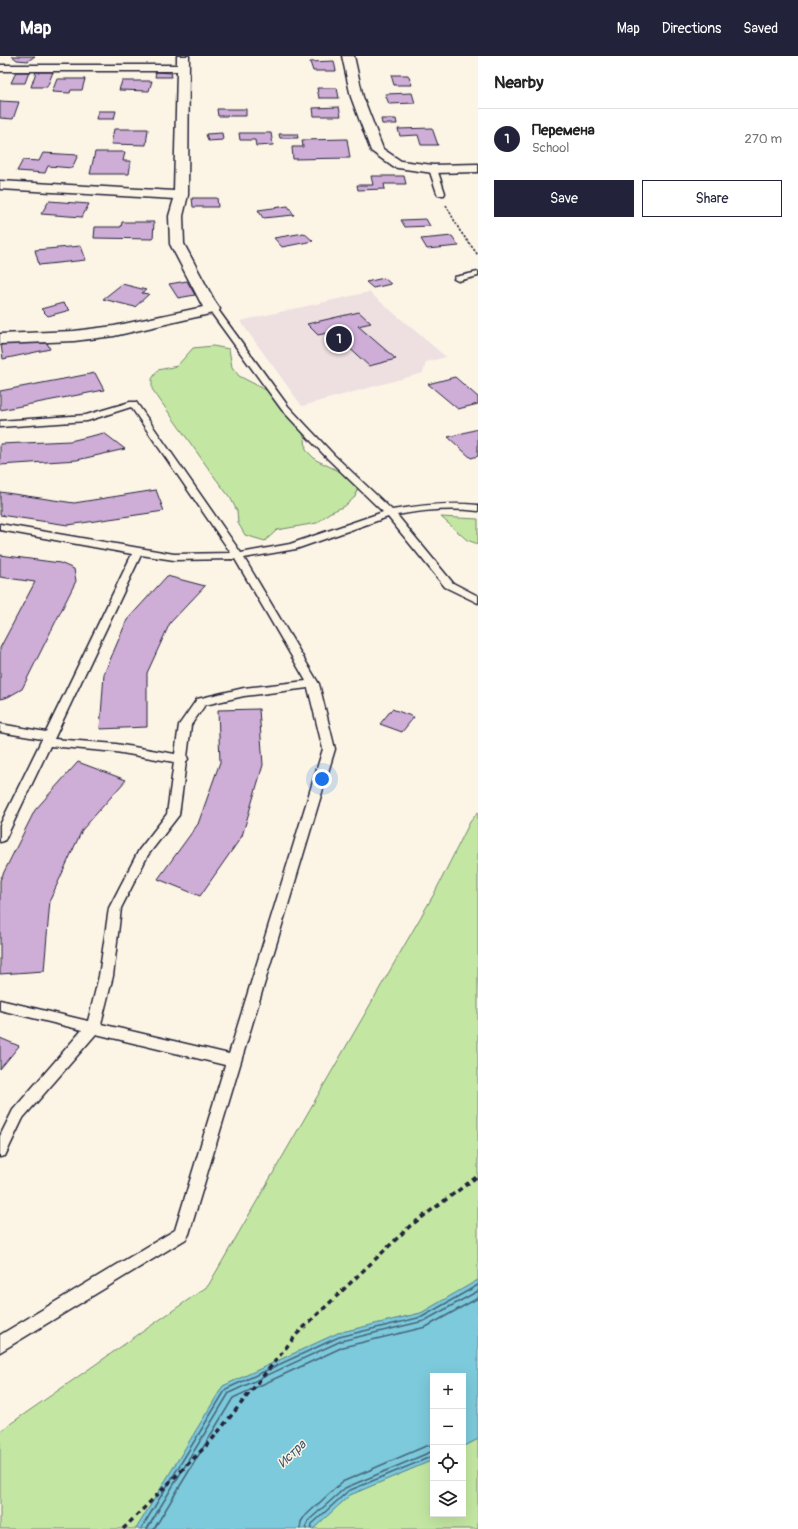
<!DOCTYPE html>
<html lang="en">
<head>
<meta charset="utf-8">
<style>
	:root { --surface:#fff; --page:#f2f2f2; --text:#222; --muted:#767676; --line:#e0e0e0; --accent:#22223b }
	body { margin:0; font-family:Pangolin,sans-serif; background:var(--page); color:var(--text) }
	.controls { position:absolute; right:12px; bottom:12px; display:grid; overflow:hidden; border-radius:0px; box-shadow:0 4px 16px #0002 }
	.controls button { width:36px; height:36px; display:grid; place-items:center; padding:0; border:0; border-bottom:1px solid var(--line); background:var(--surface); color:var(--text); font:20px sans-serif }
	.you { position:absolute; left:322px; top:723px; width:14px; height:14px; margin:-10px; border:3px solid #fff; border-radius:50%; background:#1a73e8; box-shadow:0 0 0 6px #1a73e833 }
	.badge { display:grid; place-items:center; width:26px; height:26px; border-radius:50%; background:var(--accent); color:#fff; font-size:13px; font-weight:700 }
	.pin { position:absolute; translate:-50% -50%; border:2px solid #fff; box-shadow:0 1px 4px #0006 }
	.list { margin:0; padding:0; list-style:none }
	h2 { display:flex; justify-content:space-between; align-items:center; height:52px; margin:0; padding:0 16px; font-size:17px }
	h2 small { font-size:13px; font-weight:400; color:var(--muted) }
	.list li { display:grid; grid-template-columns:26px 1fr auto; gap:12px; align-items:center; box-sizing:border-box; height:60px; padding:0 16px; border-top:1px solid var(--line) }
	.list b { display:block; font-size:15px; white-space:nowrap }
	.list p { margin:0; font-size:13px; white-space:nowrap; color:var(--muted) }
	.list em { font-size:13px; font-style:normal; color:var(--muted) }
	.actions { display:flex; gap:8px; padding:12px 16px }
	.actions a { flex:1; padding:9px 0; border:1px solid var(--accent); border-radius:0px; text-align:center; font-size:14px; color:var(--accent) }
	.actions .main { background:var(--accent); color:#fff }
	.icon { flex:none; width:22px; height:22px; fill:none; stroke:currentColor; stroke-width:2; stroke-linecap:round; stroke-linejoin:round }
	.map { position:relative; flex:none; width:478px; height:1473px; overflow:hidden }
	header { display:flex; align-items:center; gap:24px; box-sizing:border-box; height:56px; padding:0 20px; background:var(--accent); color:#fff }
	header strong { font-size:19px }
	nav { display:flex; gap:22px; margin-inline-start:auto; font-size:14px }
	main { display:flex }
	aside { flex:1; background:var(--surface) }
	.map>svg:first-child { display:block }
</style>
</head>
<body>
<header>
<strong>Map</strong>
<nav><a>Map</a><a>Directions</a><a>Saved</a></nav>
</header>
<main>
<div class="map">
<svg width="478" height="1473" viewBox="0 0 478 1473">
	<rect width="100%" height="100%" fill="#fcf5e5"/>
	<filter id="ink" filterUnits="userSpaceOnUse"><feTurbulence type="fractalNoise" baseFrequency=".025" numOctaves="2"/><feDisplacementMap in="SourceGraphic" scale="8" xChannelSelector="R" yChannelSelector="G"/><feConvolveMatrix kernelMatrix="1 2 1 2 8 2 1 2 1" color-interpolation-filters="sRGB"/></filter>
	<g filter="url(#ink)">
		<path fill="#eedfe1" d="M369 236 446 301 426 306 423 317 302 350 240 265Z"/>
		<path fill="#c3e7a2" stroke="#72846e" d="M213 290 229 293 232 311 239 320 268 335 278 344 301 373 305 383 306 394 316 404 347 419 358 430 355 441 345 450 329 457 317 467 277 474 265 485 245 479 238 467 237 455 231 443 213 419 152 333V323L158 314 177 310 193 292Z
			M441 461 478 463V488L467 484Z
			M478 756V1224L421 1257 338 1277 223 1330 136 1473H0V1375L208 1230 434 838 470 766Z
			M478 1383V1473H313L350 1439 433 1404V1458H463V1391Z"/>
		<path fill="#7ccadb" stroke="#58879b" d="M478 1224V1383L463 1391V1320H433V1404L350 1439 313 1473H136L223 1330 338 1277 421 1257Z"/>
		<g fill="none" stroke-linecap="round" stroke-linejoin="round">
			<path stroke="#46657b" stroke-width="1.5" d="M141 1473 226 1333 339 1281 422 1261 478 1229
				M147 1473 229 1337 341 1285 424 1265 478 1235
				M154 1473 233 1342 343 1291 426 1271 478 1242
				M300 1473 301 1466 304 1461 342 1426 426 1390 433 1389
				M306 1473 308 1465 345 1432 433 1395
				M311 1473 312 1468 348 1435 433 1400"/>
		</g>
		<path fill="#ceadd7" stroke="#22223b" d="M12 0H35L28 5 17 4Z
			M334 5 336 15H313L310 6Z
			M16 16H29L25 27H11Z
			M36 16H53L47 31H31Z
			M156 16 172 17 171 21H155Z
			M391 19H408L412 29H394Z
			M57 23H85L82 34H71L70 37 52 36Z
			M122 25H152L149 35 119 34Z
			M317 32H337L339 42H319Z
			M412 37 415 47 389 48 385 38Z
			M0 45 19 46 13 63 0 62Z
			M339 51 341 60H314L313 52Z
			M217 53H246V60H218Z
			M98 55H116L114 63H96Z
			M381 63H396L397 68H382Z
			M432 72 438 89H421L418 79 400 80 398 73Z
			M114 73H148L146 89 111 88Z
			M222 77 223 84 208 85 206 78Z
			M239 77H271L273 89 256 90 255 84H240Z
			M279 78H297L298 82H280Z
			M347 83 350 102 293 103 292 91H303L302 84Z
			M95 96H125L123 105H131L129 118H90Z
			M43 97 78 99 72 112 48 110 45 117 17 115 23 104 39 105Z
			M371 120H404L406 128H384L385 133 358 134 357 129H373Z
			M192 142H217L218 151H193Z
			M49 145 89 148 82 161 41 158Z
			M288 150 294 159 263 162 258 154Z
			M426 163 430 170 405 171 401 164Z
			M122 166H154L153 183 94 182 95 171H121Z
			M304 177 313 185 282 191 274 182Z
			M452 180 459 190 427 193 421 183Z
			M81 190 86 204 39 209 35 194Z
			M384 222 391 228 373 232 366 226Z
			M187 225 195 239 178 242 169 228Z
			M122 228 146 234 142 237 149 238 135 251 103 243Z
			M63 247 70 254 48 260 41 253Z
			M359 256 371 267 358 270 396 303 369 310 332 276 318 279 307 268Z
			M47 287 50 293 3 303 1 288Z
			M95 317 104 334 0 354V335Z
			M455 321 478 341V348L458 353 428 328Z
			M478 373V400L471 402 448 381Z
			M104 377 125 393 77 404 0 409V388L70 385Z
			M156 434 164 455 68 469 0 459V436L74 447Z
			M0 499 60 507 74 513 76 525 22 633 8 641 0 643V592L35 526 0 521Z
			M167 520 205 530 170 567 147 617V671L100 673 104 618 127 564Z
			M259 653 263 709 242 780 200 840 158 823 198 768 220 706 218 654Z
			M392 653 414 661 402 676 380 668Z
			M78 706 126 724 82 774 50 844 44 915 0 918V824L35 754Z
			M0 982 19 990 0 1013Z"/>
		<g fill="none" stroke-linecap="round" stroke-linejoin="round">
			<defs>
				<path id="service" d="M433 111 437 113 445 137 444 139H438L437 137 429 113Z
					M478 216V220L458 225 454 223 455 221Z
					M210 251H216L288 350 334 399 392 454C421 449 449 446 478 449V455C451 452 424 454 397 459L453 527 478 540V547L445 531 388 461 296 493 244 502 319 628 335 693 189 1178 186 1183 0 1296V1279L175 1174 225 1009 96 978 23 1062 5 1100 0 1101V1080L13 1054 82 974 0 954V944L88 965 99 920 109 852 139 794 167 758 174 706 116 696 50 690 6 782 4 785 0 786V769L42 683 0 676V668L46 676 132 498 0 474V468L174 498 231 497 131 351 87 365 0 371V365L86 359 130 346H136L241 497 290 488 383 456 328 403 282 354 210 255ZM141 499 174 504 235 503 306 625 244 632 197 643 179 669 175 698 116 688 54 683ZM308 632 323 693 229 998 101 968 113 920 121 852 148 799 179 759 186 706 188 703 187 701 191 669 205 649 244 640Z"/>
				<path id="minor" d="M177 0H189L188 139 183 160 184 188 214 244 220 253 218 256 114 280 74 285 0 288V278L74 275 114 270 203 251 170 188 169 160 174 143 0 133V125L174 135 177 15H0V9H177Z
					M342 0H354L363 41 383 93 401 105 433 109 478 108V116L433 117 398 112 393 111 371 95 351 41Z"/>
			</defs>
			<use href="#service" stroke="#22223b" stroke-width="3"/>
			<use href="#minor" stroke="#22223b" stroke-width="3"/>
			<path stroke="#22223b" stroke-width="1.5" stroke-dasharray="2.5 1.5" stroke-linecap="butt" d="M446 149 460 175 478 199"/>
			<path stroke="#22223b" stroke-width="3.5" stroke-dasharray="5 4" stroke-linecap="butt" d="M123 1473 210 1386 297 1278 410 1170 478 1120"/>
			<use href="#service" fill="#fcf5e5" fill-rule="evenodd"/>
			<use href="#minor" fill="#fcf5e5" fill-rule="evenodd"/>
		</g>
	</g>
	<g text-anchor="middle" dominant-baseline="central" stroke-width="3" stroke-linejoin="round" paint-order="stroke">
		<g font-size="13" font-style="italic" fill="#3d546b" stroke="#fcf5e5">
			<text transform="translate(292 1398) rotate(-44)">Истра</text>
		</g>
	</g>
</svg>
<div class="controls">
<button>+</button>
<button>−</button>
<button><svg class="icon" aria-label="locate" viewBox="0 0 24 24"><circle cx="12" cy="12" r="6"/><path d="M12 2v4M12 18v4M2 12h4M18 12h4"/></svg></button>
<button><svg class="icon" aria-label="layers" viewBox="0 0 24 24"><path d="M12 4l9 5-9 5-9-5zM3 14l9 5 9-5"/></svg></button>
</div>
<div class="you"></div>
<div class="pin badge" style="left:339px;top:283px">1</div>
</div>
<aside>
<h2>Nearby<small></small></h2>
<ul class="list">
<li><span class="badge">1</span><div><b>Перемена</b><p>School</p></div><em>270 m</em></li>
</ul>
<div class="actions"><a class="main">Save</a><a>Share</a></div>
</aside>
</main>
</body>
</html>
